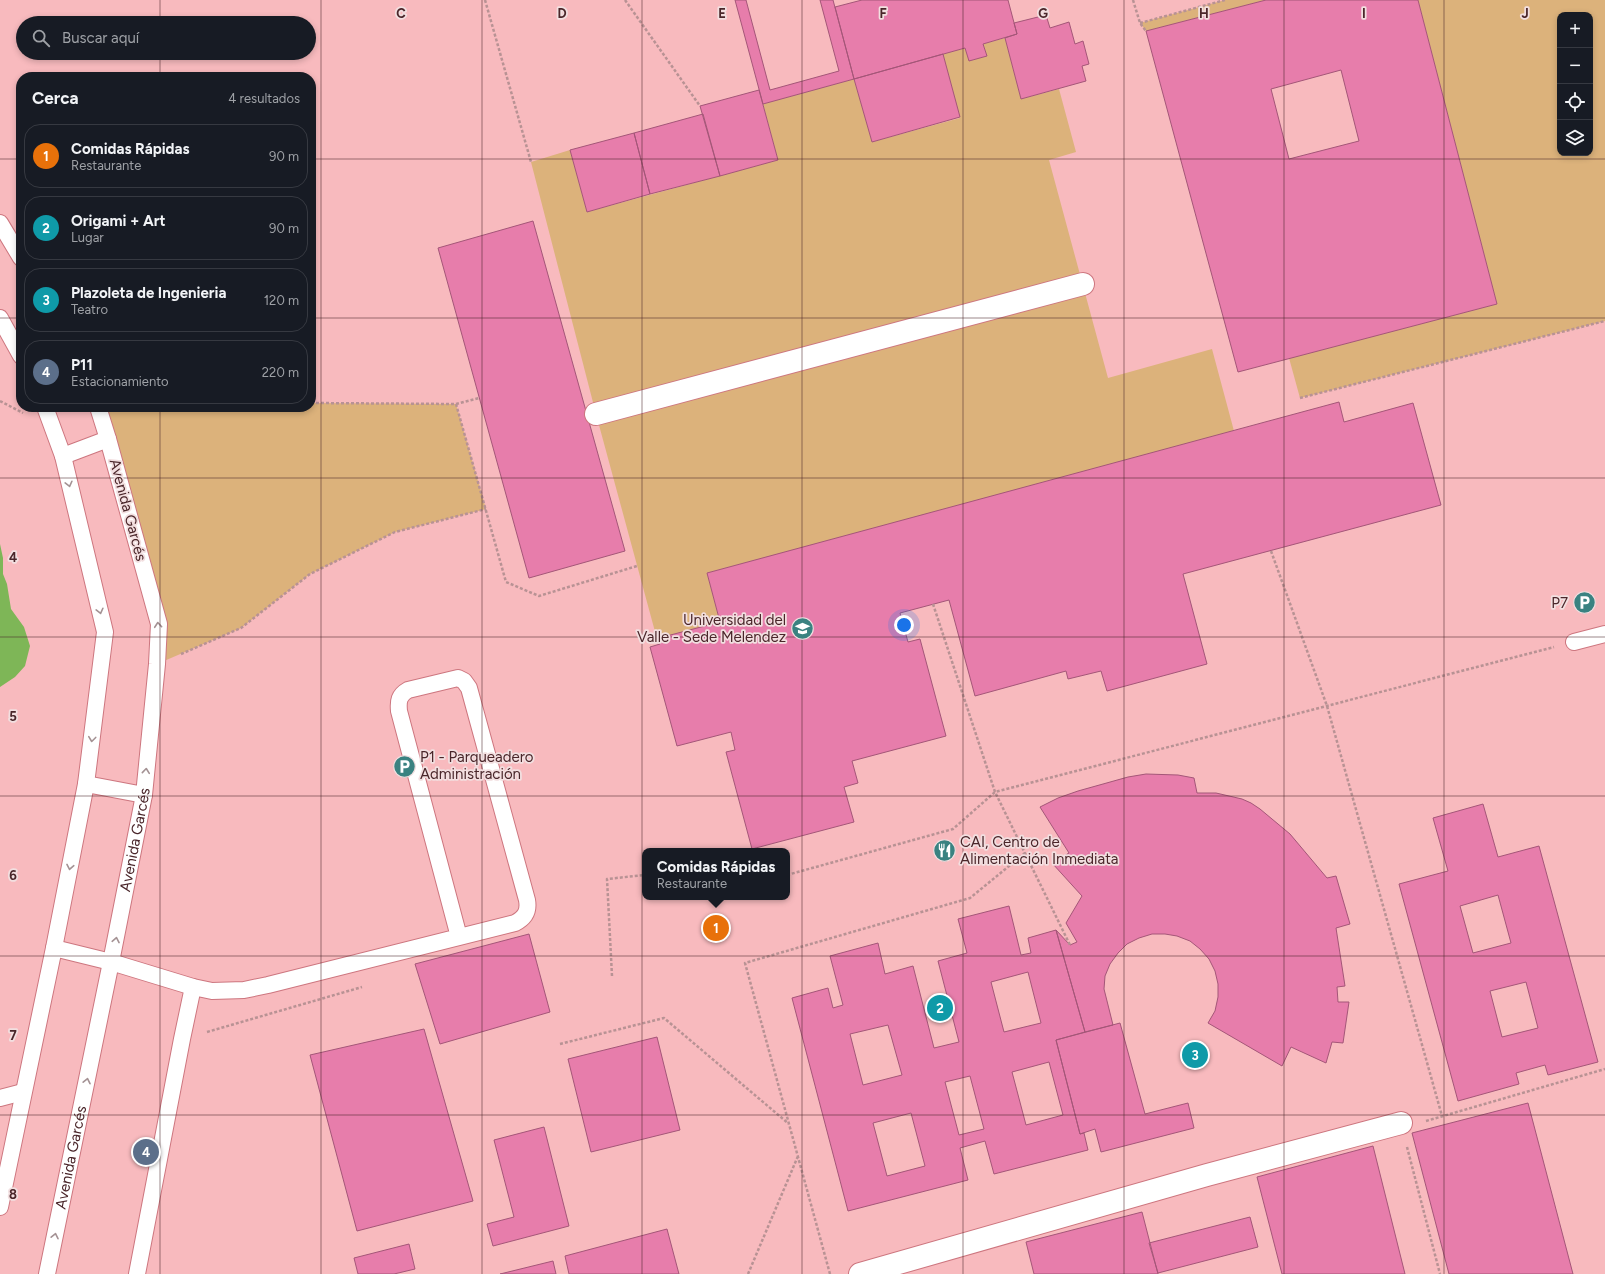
<!DOCTYPE html>
<html lang="es">
<head>
<meta charset="utf-8">
<style>
	:root { --surface:#171b24; --page:#242831; --text:#f1f3f6; --muted:#9ea1a6; --line:#363941; --accent:#1a73e8 }
	body { margin:0; font-family:Figtree,sans-serif; background:var(--page); color:var(--text) }
	.controls { position:absolute; right:12px; top:12px; display:grid; overflow:hidden; border-radius:8px; box-shadow:0 2px 6px #0003 }
	.controls button { width:36px; height:36px; display:grid; place-items:center; padding:0; border:0; border-bottom:1px solid var(--line); background:var(--surface); color:var(--text); font:20px sans-serif }
	.you { position:absolute; left:904px; top:625px; width:14px; height:14px; margin:-10px; border:3px solid #fff; border-radius:50%; background:#1a73e8; box-shadow:0 0 0 6px #1a73e833 }
	.badge { display:grid; place-items:center; width:26px; height:26px; border-radius:50%; background:var(--accent); color:#fff; font-size:13px; font-weight:700 }
	.pin { position:absolute; translate:-50% -50%; border:2px solid #fff; box-shadow:0 1px 4px #0006 }
	.popup { position:absolute; left:642px; top:848px; width:148px; height:52px; box-sizing:border-box; display:grid; place-content:center; border-radius:8px; background:var(--surface); filter:drop-shadow(0 1px 3px #0005); font-size:13px; white-space:nowrap; color:var(--muted) }
	.popup b { font-size:15px; color:var(--text) }
	.popup::after { content:''; position:absolute; left:50%; top:100%; margin-left:-8px; border:8px solid transparent; border-top-color:var(--surface) }
	.list { margin:0; padding:0; list-style:none }
	h2 { display:flex; justify-content:space-between; align-items:center; height:52px; margin:0; padding:0 16px; font-size:17px }
	h2 small { font-size:13px; font-weight:400; color:var(--muted) }
	.list li { display:grid; grid-template-columns:26px 1fr auto; gap:12px; align-items:center; box-sizing:border-box; height:64px; margin:0 8px 8px; padding:0 8px; border:1px solid var(--line); border-radius:16px }
	.list b { display:block; font-size:15px; white-space:nowrap }
	.list p { margin:0; font-size:13px; white-space:nowrap; color:var(--muted) }
	.list em { font-size:13px; font-style:normal; color:var(--muted) }
	.icon { flex:none; width:22px; height:22px; fill:none; stroke:currentColor; stroke-width:2; stroke-linecap:round; stroke-linejoin:round }
	.map { position:relative; flex:none; width:1605px; height:1274px; overflow:hidden }
	.search { position:absolute; background:var(--surface); box-shadow:0 2px 6px #0003; left:16px; top:16px; width:300px; height:44px; display:flex; align-items:center; gap:10px; box-sizing:border-box; padding:0 14px; border-radius:22px; color:var(--muted); font-size:15px }
	.panel { position:absolute; background:var(--surface); box-shadow:0 2px 6px #0003; left:16px; top:72px; width:300px; height:340px; border-radius:16px }
	.map>svg:first-child { display:block }
</style>
</head>
<body>
<div class="map">
<svg width="1605" height="1274" viewBox="0 0 1605 1274">
	<rect width="100%" height="100%" fill="#f3ccce"/>
	<path fill="#f8babe" fill-rule="evenodd" d="M0 0H1605V1274H0ZM1560 15H1590V153H1560ZM23 23H309V53H23ZM21 77H311V407H21ZM645 851H787V897H645Z"/>
	<path fill="#dcb27b" fill-rule="evenodd" d="M1225 0H1266L1146 31 1140 23Z
		M1418 0H1605V321L1300 398 1289 358 1497 304ZM1560 15H1590V153H1560Z
		M1005 38 1021 99 1059 89 1076 152 1049 160 1108 378 1212 349 1234 431 707 573 720 622 657 639 596 414 531 162 570 150 587 212 778 160 763 104 854 79 872 142 960 118 943 54 965 48 969 61 987 56 983 44Z
		M311 403 456 404 486 509 395 532 310 574 241 628 157 664 159 624 98 409 125 407H311Z"/>
	<path fill="#7eb657" d="M0 544 3 558V574L7 584 11 609 24 627 30 646 25 666 15 677 0 687Z"/>
	<path fill="#e77dab" stroke="#a45678" fill-rule="evenodd" d="M735 0H746L770 90 839 71 820 0H833L854 79 763 104Z
		M862 0H1008L1017 34 983 44 987 56 969 61 965 48 854 79 835 7Z
		M1266 0H1418L1497 304 1238 372 1146 31ZM1341 70 1359 141 1289 159 1271 89Z
		M1046 15 1050 28 1069 22 1075 44 1083 41 1089 64 1082 66 1086 81 1021 99 1005 38 1017 34 1014 23Z
		M943 54 960 117 872 142 854 79Z
		M759 90 778 160 720 176 700 106Z
		M703 114 720 176 650 194 634 133Z
		M634 133 650 194 587 212 570 150Z
		M533 221 625 551 529 578 438 248Z
		M1339 402 1344 422 1413 403 1441 505 1183 574 1207 664 1107 691 1101 671 1068 679 1066 671 975 696 949 600 900 613 908 642 920 639 946 736 852 761 858 783 844 787 854 822 752 849 726 752 735 750 731 732 677 746 650 647 660 644 659 638 720 622 707 573Z
		M1146 774 1178 775 1194 778 1197 793H1216L1242 799 1251 803 1260 809 1290 834 1327 878 1336 876 1350 924 1336 928 1345 986 1337 987 1338 1002H1349L1343 1043 1332 1042 1326 1063 1291 1047 1282 1066 1208 1023 1215 1011 1218 997V984L1215 971 1209 959 1200 949 1190 941 1177 936 1165 934H1152L1139 938 1127 944 1118 953 1110 964 1105 976 1104 989 1113 1025 1085 1032 1056 930 1070 945 1077 942 1066 923 1082 896 1052 863 1069 853 1040 807 1058 798 1078 791 1128 777Z
		M1483 804 1498 857 1539 846 1598 1062 1548 1075 1545 1065 1516 1073 1519 1084 1458 1101 1399 884 1448 871 1433 818ZM1498 895 1511 943 1473 953 1460 906ZM1526 982 1538 1028 1502 1037 1490 991Z
		M1009 906 1021 955 1031 953 1028 938 1056 930 1085 1032 1056 1040 1080 1134 1084 1133 1088 1150 994 1174 985 1141 960 1148 968 1180 848 1211 792 998 828 988 833 1008 843 1005 830 956 878 943 885 974 913 966 934 1048 959 1042 938 961 967 953 958 919ZM1028 972 1041 1023 1004 1032 991 982ZM888 1025 902 1075 863 1085 850 1034ZM1049 1062 1063 1115 1026 1125 1012 1072ZM970 1076 984 1129 959 1135 945 1082ZM911 1113 925 1166 887 1176 873 1123Z
		M529 934 550 1012 440 1044 415 964Z
		M1120 1023 1145 1114 1188 1103 1194 1128 1101 1152 1095 1129 1080 1134 1056 1040Z
		M424 1029 473 1201 357 1231 310 1055Z
		M657 1037 680 1130 591 1152 568 1059Z
		M1528 1103 1573 1274H1449L1412 1133Z
		M544 1127 569 1226 493 1246 487 1224 514 1217 494 1140Z
		M1373 1146 1405 1274H1282L1257 1177Z
		M1142 1212 1158 1274H1034L1026 1242Z
		M1250 1217 1258 1247 1158 1273 1149 1243Z
		M667 1229 679 1274H569L565 1256Z
		M409 1244 415 1269 394 1274H358L354 1258Z
		M553 1261 556 1274H500Z"/>
	<g fill="none" stroke-linecap="round" stroke-linejoin="round">
		<defs>
			<g id="lane">
				<path d="M0 223 21 258"/>
				<path d="M0 318 21 356"/>
				<path d="M63 456 108 439"/>
				<path d="M1574 642 1605 634"/>
				<path d="M86 784 144 795"/>
				<path d="M54 948 111 962 193 987 212 991 244 990 268 985 515 923C525 918 529 911 527 900L469 688 464 681 458 678 408 690C399 695 398 701 399 711L459 937"/>
				<path d="M0 1098 23 1092"/>
				<path d="M0 1207 54 948 86 784 105 632 63 456 45 407"/>
				<path id="s1" d="M47 1274 111 962 144 795 157 664 159 624 108 439 98 407"/>
				<path d="M137 1274 182 1039 193 987"/>
			</g>
			<path id="street" d="M596 414 1083 284
				M860 1274 1207 1175 1401 1123"/>
		</defs>
		<use href="#lane" stroke="#cd767f" stroke-width="18"/>
		<use href="#street" stroke="#cd767f" stroke-width="24"/>
		<path stroke="#b89294" stroke-width="2.5" stroke-dasharray="3 2" stroke-linecap="butt" d="M485 0 531 162
			M625 0 700 106
			M1133 0 1140 23 1146 31
			M1140 23 1225 0
			M1300 398 1605 321
			M0 401 23 413
			M311 403 456 404 479 398
			M456 404 506 582 539 596 637 566
			M1271 551 1327 706 1442 1116
			M933 604 995 792 1070 945
			M181 654 241 628 310 574 395 532 486 509
			M787 875 953 829 995 792 1554 647
			M612 976 607 879 645 875
			M207 1032 362 987
			M560 1044 664 1018 789 1124
			M1426 1121 1605 1069
			M1407 1147 1440 1274
			M748 1274 798 1156
			M830 1274 745 963 970 898 1025 853"/>
		<use href="#lane" stroke="#fff" stroke-width="16"/>
		<use href="#street" stroke="#fff" stroke-width="22"/>
	</g>
	<defs><path id="oneway-chevron" d="M-2-3.5L2.5 0L-2 3.5" fill="none" stroke-width="1.6" stroke-linecap="round" stroke-linejoin="round"/></defs>
	<g stroke="#a49294">
		<use href="#oneway-chevron" transform="translate(69 484) rotate(76)"/>
		<use href="#oneway-chevron" transform="translate(100 611) rotate(76)"/>
		<use href="#oneway-chevron" transform="translate(158 625) rotate(-95)"/>
		<use href="#oneway-chevron" transform="translate(92 739) rotate(97)"/>
		<use href="#oneway-chevron" transform="translate(146 771) rotate(-84)"/>
		<use href="#oneway-chevron" transform="translate(70 867) rotate(101)"/>
		<use href="#oneway-chevron" transform="translate(116 940) rotate(-79)"/>
		<use href="#oneway-chevron" transform="translate(87 1081) rotate(-78)"/>
		<use href="#oneway-chevron" transform="translate(55 1236) rotate(-78)"/>
	</g>
	<path fill="none" stroke="#4a262a" stroke-width="1" stroke-opacity="0.55" d="M160 0V23M321 0V1274M482 0V1274M642 0V1274M802 0V1274M963 0V1274M1124 0V1274M1284 0V1274M1444 0V1274M160 53V77M0 159H21M311 159H1605M0 318H21M311 318H1605M160 407V1274M0 478H1605M0 637H1605M0 796H1605M0 956H1605M0 1115H1605"/>
	<defs>
		<symbol id="parking-disc" viewBox="-11 -11 22 22"><circle r="9.5" fill="#3a8281" stroke="#f2dfe0"/><path d="M-3.5-5.5H1a3.5 3.5 0 0 1 0 7H-1V5.5H-3.5ZM-1-3.4V-.6H.8a1.4 1.4 0 0 0 0-2.8Z" fill="#fff"/></symbol>
		<symbol id="university-disc" viewBox="-11 -11 22 22"><circle r="9.5" fill="#3a8281" stroke="#f2dfe0"/><path d="M0-5L7-2L0 1L-7-2ZM-4 1L0 2.5L4 1V4Q0 6-4 4Z" fill="#fff"/></symbol>
		<symbol id="restaurant-disc" viewBox="-11 -11 22 22"><circle r="9.5" fill="#3a8281" stroke="#f2dfe0"/><path d="M-5-6h1v4h1v-4h1v4h1v-4h1v5L-1.5 .5V6h-2V.5L-5-1ZM5-6V6H3V1.5H1.5Q1.5-4 5-6Z" fill="#fff"/></symbol>
	</defs>
	<g fill-rule="evenodd">
		<use href="#parking-disc" x="1572" y="590" width="25" height="25"/>
		<use href="#university-disc" x="790" y="616" width="25" height="25"/>
		<use href="#parking-disc" x="392" y="754" width="25" height="25"/>
		<use href="#restaurant-disc" x="932" y="838" width="25" height="25"/>
	</g>
	<g text-anchor="middle" dominant-baseline="central" stroke-width="3.5" stroke-linejoin="round" paint-order="stroke">
		<g font-size="15" fill="#4a262a" stroke="#f2dfe0">
			<text transform="translate(128 510) rotate(75)">Avenida Garcés</text>
			<text stroke="none"><textPath href="#s1" startOffset="443">Avenida Garcés</textPath></text>
			<text stroke="none"><textPath href="#s1" startOffset="119">Avenida Garcés</textPath></text>
		</g>
		<g font-size="15" fill="#4a262a" stroke="#f2dfe0" text-anchor="end">
			<text x="1568" y="603">P7</text>
			<text x="786" y="620">Universidad del<tspan x="786" dy="17">Valle - Sede Melendez</tspan></text>
			<text x="420" y="757" text-anchor="start">P1 - Parqueadero<tspan x="420" dy="17">Administración</tspan></text>
			<text x="960" y="842" text-anchor="start">CAI, Centro de<tspan x="960" dy="17">Alimentación Inmediata</tspan></text>
		</g>
	</g>
	<g font-size="13" text-anchor="middle" font-weight="bold" fill="#4a262a" stroke="#f2dfe0" stroke-width="3.5" stroke-linejoin="round" paint-order="stroke">
		<text x="401" y="18">C</text>
		<text x="562" y="18">D</text>
		<text x="722" y="18">E</text>
		<text x="883" y="18">F</text>
		<text x="1043" y="18">G</text>
		<text x="1204" y="18">H</text>
		<text x="1364" y="18">I</text>
		<text x="1525" y="18">J</text>
		<text x="13" y="562">4</text>
		<text x="13" y="721">5</text>
		<text x="13" y="880">6</text>
		<text x="13" y="1040">7</text>
		<text x="13" y="1199">8</text>
	</g>
</svg>
<div class="controls">
<button>+</button>
<button>−</button>
<button><svg class="icon" aria-label="locate" viewBox="0 0 24 24"><circle cx="12" cy="12" r="6"/><path d="M12 2v4M12 18v4M2 12h4M18 12h4"/></svg></button>
<button><svg class="icon" aria-label="layers" viewBox="0 0 24 24"><path d="M12 4l9 5-9 5-9-5zM3 14l9 5 9-5"/></svg></button>
</div>
<div class="you"></div>
<div class="pin badge" style="left:716px;top:928px;background:#e8710a">1</div>
<div class="popup"><b>Comidas Rápidas</b>Restaurante</div>
<div class="pin badge" style="left:940px;top:1008px;background:#0f9aa8">2</div>
<div class="pin badge" style="left:1195px;top:1055px;background:#0f9aa8">3</div>
<div class="pin badge" style="left:146px;top:1152px;background:#5c6f8a">4</div>
<div class="search"><svg class="icon" aria-label="search" viewBox="0 0 24 24"><circle cx="10" cy="10" r="6"/><path d="M15 15l6 6"/></svg>Buscar aquí</div>
<section class="panel">
<h2>Cerca<small>4 resultados</small></h2>
<ul class="list">
<li><span class="badge" style="background:#e8710a">1</span><div><b>Comidas Rápidas</b><p>Restaurante</p></div><em>90 m</em></li>
<li><span class="badge" style="background:#0f9aa8">2</span><div><b>Origami + Art</b><p>Lugar</p></div><em>90 m</em></li>
<li><span class="badge" style="background:#0f9aa8">3</span><div><b>Plazoleta de Ingenieria</b><p>Teatro</p></div><em>120 m</em></li>
<li><span class="badge" style="background:#5c6f8a">4</span><div><b>P11</b><p>Estacionamiento</p></div><em>220 m</em></li>
</ul>
</section>
</div>
</body>
</html>
